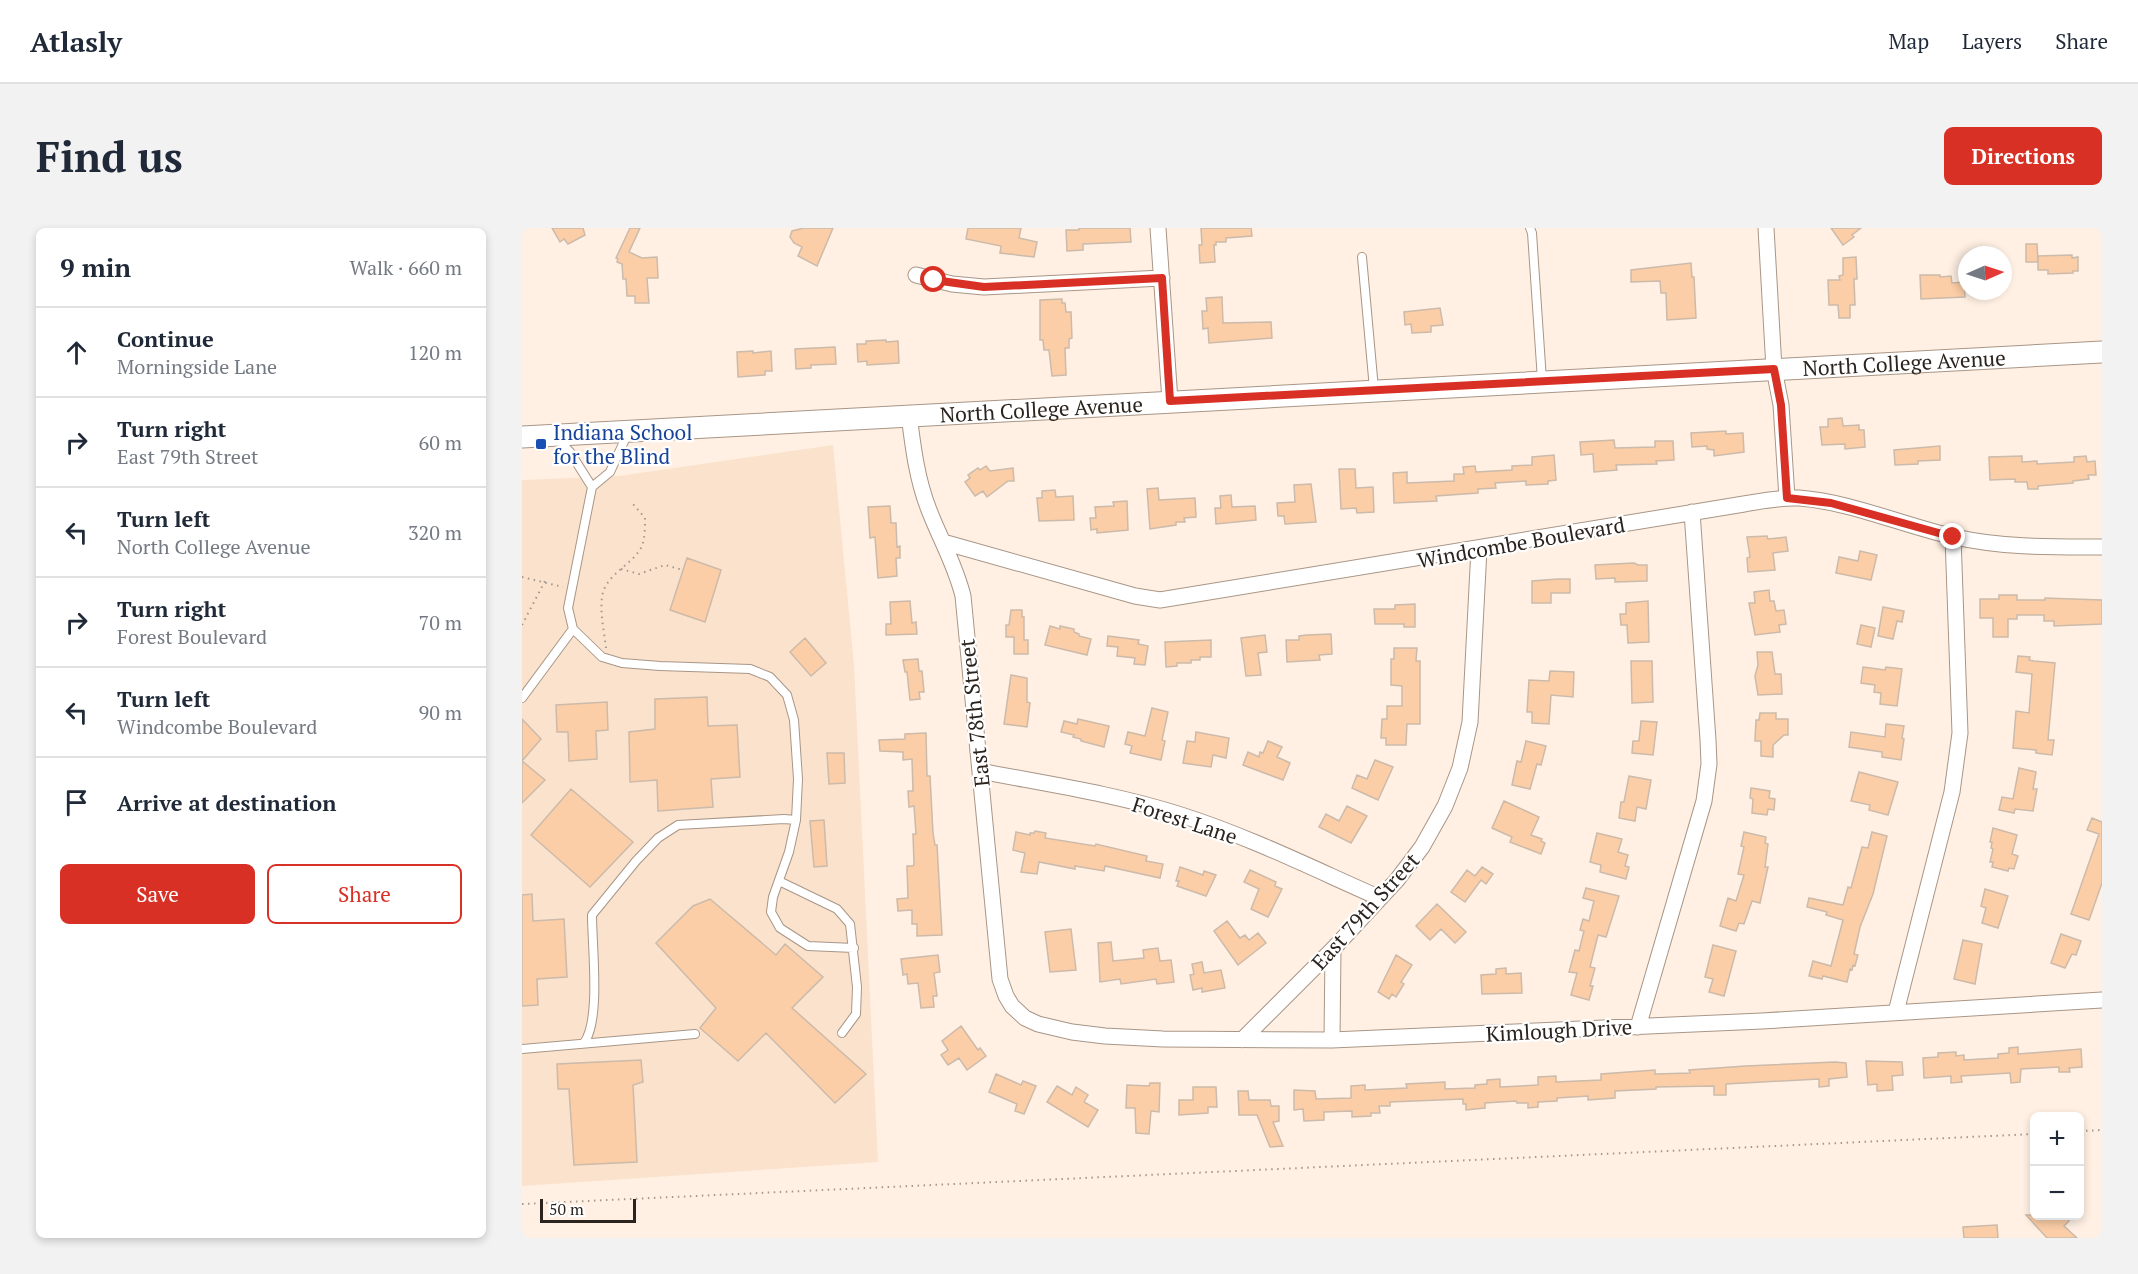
<!DOCTYPE html>
<html lang="en">
<head>
<meta charset="utf-8">
<style>
	:root { --surface:#fff; --page:#f2f2f3; --text:#1f2937; --muted:#747a83; --line:#e0e1e3; --accent:#d93025 }
	body { margin:0; font-family:"PT Serif",serif; background:var(--page); color:var(--text) }
	.controls { position:absolute; right:18px; bottom:18px; display:grid; overflow:hidden; border-radius:9px; box-shadow:0 3px 9px #0003 }
	.controls button { width:54px; height:54px; display:grid; place-items:center; padding:0; border:0; border-bottom:2px solid var(--line); background:var(--surface); color:var(--text); font:30px sans-serif }
	.compass { position:absolute; left:1436px; top:18px; width:54px; height:54px; border-radius:50%; background:var(--surface); box-shadow:0 3px 9px #0003; rotate:87deg }
	.scale { position:absolute; left:18px; bottom:15px; width:96px; box-sizing:border-box; padding-left:6px; border:3px solid #2b241e; border-top:0; font-size:16px; line-height:21px; white-space:nowrap; color:#2b241e; -webkit-text-stroke:4px #fff; paint-order:stroke }
	.stop { position:absolute; width:18px; height:18px; margin:-14px; border:4px solid #d93025; border-radius:50%; background:#fff }
	.stop.end { background:#d93025; border-color:#fff; box-shadow:0 2px 6px #0008 }
	.list { margin:0; padding:0; list-style:none }
	h2 { display:flex; justify-content:space-between; align-items:center; height:78px; margin:0; padding:0 24px; font-size:26px }
	h2 small { font-size:20px; font-weight:400; color:var(--muted) }
	.list li { display:grid; grid-template-columns:39px 1fr auto; gap:18px; align-items:center; box-sizing:border-box; height:90px; padding:0 24px; border-top:2px solid var(--line) }
	.list b { display:block; font-size:22px; white-space:nowrap }
	.list p { margin:0; font-size:20px; white-space:nowrap; color:var(--muted) }
	.list em { font-size:20px; font-style:normal; color:var(--muted) }
	.actions { display:flex; gap:12px; padding:18px 24px }
	.actions a { flex:1; padding:14px 0; border:2px solid var(--accent); border-radius:9px; text-align:center; font-size:21px; color:var(--accent) }
	.actions .main { background:var(--accent); color:#fff }
	.icon { flex:none; width:33px; height:33px; fill:none; stroke:currentColor; stroke-width:2; stroke-linecap:round; stroke-linejoin:round }
	.map { position:relative; flex:none; width:1580px; height:1010px; overflow:hidden; border-radius:9px }
	header { display:flex; align-items:center; gap:36px; box-sizing:border-box; height:84px; padding:0 30px; background:var(--surface); border-bottom:2px solid var(--line) }
	header strong { font-size:28px }
	nav { display:flex; gap:33px; margin-inline-start:auto; font-size:21px }
	.intro { display:flex; align-items:center; justify-content:space-between; box-sizing:border-box; height:144px; padding:0 36px }
	h1 { margin:0; font-size:42px }
	.button { padding:15px 27px; border-radius:9px; background:var(--accent); color:#fff; font-size:21px; font-weight:700 }
	main { display:flex; gap:36px; padding:0 36px }
	aside { flex:1; background:var(--surface); border-radius:9px; box-shadow:0 3px 9px #0003 }
	.map>svg:first-child { display:block }
</style>
</head>
<body>
<header>
<strong>Atlasly</strong>
<nav><a>Map</a><a>Layers</a><a>Share</a></nav>
</header>
<div class="intro"><h1>Find us</h1><a class="button">Directions</a></div>
<main>
<aside>
<h2>9 min<small>Walk · 660 m</small></h2>
<ul class="list">
<li><svg class="icon" aria-label="ahead" viewBox="0 0 24 24"><path d="M12 20V5M6 11l6-6 6 6"/></svg><div><b>Continue</b><p>Morningside Lane</p></div><em>120 m</em></li>
<li><svg class="icon" aria-label="right" viewBox="0 0 24 24"><path d="M7 20v-9h11M14 6l5 5-5 5"/></svg><div><b>Turn right</b><p>East 79th Street</p></div><em>60 m</em></li>
<li><svg class="icon" aria-label="left" viewBox="0 0 24 24"><path d="M17 20v-9H6M10 6l-5 5 5 5"/></svg><div><b>Turn left</b><p>North College Avenue</p></div><em>320 m</em></li>
<li><svg class="icon" aria-label="right" viewBox="0 0 24 24"><path d="M7 20v-9h11M14 6l5 5-5 5"/></svg><div><b>Turn right</b><p>Forest Boulevard</p></div><em>70 m</em></li>
<li><svg class="icon" aria-label="left" viewBox="0 0 24 24"><path d="M17 20v-9H6M10 6l-5 5 5 5"/></svg><div><b>Turn left</b><p>Windcombe Boulevard</p></div><em>90 m</em></li>
<li><svg class="icon" aria-label="arrive" viewBox="0 0 24 24"><path d="M6 21V4h12l-3 4 3 4H6"/></svg><div><b>Arrive at destination</b></div></li>
</ul>
<div class="actions"><a class="main">Save</a><a>Share</a></div>
</aside>
<div class="map">
<svg width="1580" height="1010" viewBox="0 0 1580 1010">
	<rect width="100%" height="100%" fill="#fff0e3"/>
	<path fill="#fbe2cd" d="M311 217 332 437 356 934 0 958V252L97 248Z"/>
	<path fill="#fbcea7" stroke="#ccbaaa" stroke-width="1.5" d="M30 0H61L63 7 46 16 42 11 38 14Z
		M108 0H118L107 24 120 30 135 29 136 50H125L127 75H113V68H105L104 51H101L100 36 95 34 96 31 94 30Z
		M282 0H311L295 38 276 28 280 19 272 15 268 9 270 3Z
		M446 0H499L497 10 515 14 512 29 478 25 479 18 444 11Z
		M557 0H608L609 14 561 16V22L545 23 544 2H557Z
		M679 0H729L730 8 704 10V14H694V17H692L693 34 678 35 677 17H680Z
		M1309 0H1339L1330 7 1332 9 1321 17Z
		M1504 16H1515L1516 34H1504Z
		M1550 27V30L1556 29V43H1551V45L1526 46V42H1516V28Z
		M1334 29 1335 51H1332L1333 77H1328V90H1317L1316 77H1307L1306 52H1318L1317 48 1321 47V30Z
		M1169 35 1170 49H1172L1174 90 1145 92 1144 65H1139L1138 53 1109 54V42Z
		M1398 47H1418V49L1429 48 1430 55 1442 54 1443 69 1399 71Z
		M700 69 701 95 749 94 750 110 687 115 686 100 681 101 680 83H685L684 70Z
		M540 71V75H543L544 84H549L550 110 547 111V120H543L544 147 530 148 527 122H522L521 112H518V72Z
		M918 80 921 97 909 98V104L890 105 889 96 883 97 882 84Z
		M364 112V114L376 113 377 135 345 137V133L336 134 335 116H344V113Z
		M313 119 314 136 289 137V140L274 141 273 121Z
		M231 123V125L249 123 250 143H243V147L216 149 215 124Z
		M1320 190 1321 198 1337 197V202H1342L1343 219 1323 221V216L1300 217 1298 199H1306V191Z
		M1204 203V206L1221 205 1222 224 1192 228V222L1185 221V218L1170 219 1169 205Z
		M1092 212 1093 220 1133 219V213H1151L1152 232 1134 233 1135 236 1094 237 1095 242 1072 244 1071 226 1059 227 1058 214Z
		M1418 218V232L1396 233V236L1373 237 1372 222Z
		M1032 227 1034 252 1026 253V256L1004 257V253L973 255 974 260 956 261V265L914 268 915 273 872 275 871 245 885 244V255L932 253V246H942L941 239 953 238 954 244 990 242V238L1010 237V229Z
		M1500 228V234L1515 233V236L1552 234V229L1564 228 1565 234 1573 233 1574 247H1566L1567 251 1551 253V255L1516 258V261H1506L1505 254H1493V251L1468 252 1467 229Z
		M464 238 468 243 491 240 492 253H486L465 269 461 263 453 268 443 254 448 250 446 247 456 240 458 242Z
		M817 241H833L834 260 851 259 852 284 835 285 834 280 819 281Z
		M789 256 794 294 763 296 762 288H756L755 275 773 274 772 257Z
		M636 260 637 272 673 270 674 289 662 290 663 294H654V297L628 301 625 261Z
		M533 262 534 269 551 268 552 292 517 293 515 270H520V263Z
		M709 267 710 279 733 278 734 292 694 296 693 280H699L698 268Z
		M605 273 606 302 575 305V301L569 302 568 290H574L573 279 592 278 591 274Z
		M368 278 369 295H374L375 319 378 318V330H374L375 348 356 350 353 309 348 310 346 279Z
		M1245 308 1246 311 1264 309 1266 323 1251 325 1253 342 1226 344 1225 330 1228 329 1225 309Z
		M1338 323 1355 327 1349 352 1314 345 1317 329 1336 333Z
		M165 330 199 342 183 394 148 382Z
		M1112 335 1116 337H1125V353L1093 354V350L1074 351 1073 337Z
		M1036 351H1048V365H1029V375H1010V353Z
		M1247 362 1248 373H1252L1254 383 1262 382 1264 396 1257 397 1258 404 1233 407 1227 375H1233L1232 364Z
		M1477 367H1495V372H1523V370L1580 372V396L1532 398V393H1522V387H1495V391H1486V409H1471V390H1458V371H1477Z
		M388 373 390 395 394 394 395 406 364 407V396H369L368 374Z
		M1126 373 1127 414 1106 415 1105 397H1099L1098 386H1104V375Z
		M893 376V399H882V396H853L852 381H873V377Z
		M1361 379 1382 383 1380 394 1375 393 1371 411 1356 408Z
		M489 382H500V389H502V412H506V426H492V409H484V397H487Z
		M1339 397 1353 400 1349 419 1335 416Z
		M528 398 538 401V398L552 401V404L557 406V408L569 411 565 427 523 417Z
		M809 406 810 426 797 427 798 432 765 434 764 412H777V408L785 407Z
		M743 407 745 424 736 425 739 447 724 448 719 410Z
		M586 408 617 412 616 416 626 418 623 437 612 436 613 430 595 428 596 419 585 418Z
		M283 410 304 435 289 448 268 424Z
		M689 412V429H678V432H669V435H655V438L644 439 643 414Z
		M872 420H895L894 433H898V496H885L884 517H864V510H859L860 491H865V478H880V458L869 457V431H872Z
		M1235 424H1250L1253 446H1259L1260 466 1236 467 1233 448 1236 437Z
		M1496 428 1508 429 1507 432 1512 433 1533 435 1526 512H1532L1530 527 1514 525V522L1491 520 1494 483 1507 485 1510 446 1494 444Z
		M396 431 397 443H400L402 464H397L398 471 388 472 385 444H383L381 432Z
		M1109 433H1130L1131 474 1110 475Z
		M1341 439 1363 442 1364 439 1380 441 1375 478 1358 476 1359 465 1352 464 1353 457 1339 455Z
		M1028 443 1052 444 1051 469 1029 467 1027 496 1010 495V484H1005L1007 452 1027 453Z
		M489 447 505 450V474L508 475 505 499 482 496Z
		M185 469 186 498 215 497 218 549 189 551 191 579 136 583 135 552 108 554 107 504 133 501V471Z
		M85 474 86 502 74 503 75 531 47 533 46 504H35L34 477Z
		M630 480 646 484 640 512 643 513 639 532 608 525 610 518 603 516 606 504 623 508Z
		M1238 485H1254V491H1266V507H1262L1251 517V529L1239 528V513H1233L1234 492H1237Z
		M0 491 19 511 0 533 23 552 0 575Z
		M556 491 587 498 582 519 559 513V511L551 509 552 507 539 504 542 493 555 496Z
		M1119 493 1135 494 1131 527 1110 525 1111 513H1117Z
		M1364 496 1382 498 1380 510 1382 511 1379 532 1360 529V524L1327 519 1329 504 1363 509Z
		M674 504 707 510 704 530 691 527 689 539 661 535 665 513 673 514Z
		M404 505 405 548H408L411 605 413 617H415L420 707 395 708V696H390V682L376 683 375 671 386 670 385 638H391L392 636 391 606H394L392 578 387 579 386 563H391L390 531 381 532V524L358 523 357 512 383 511V506Z
		M746 513 760 519 755 529 768 535 761 552 721 537 726 524 737 529 738 524 741 525Z
		M1004 513 1024 518 1019 537 1015 536 1008 561 990 557 995 533 999 534Z
		M305 525H322L323 555 307 556Z
		M853 532 871 539 856 572 830 560 835 547 845 551Z
		M1497 540 1514 544 1511 561H1515L1511 583 1493 581 1492 585 1477 582 1480 569 1491 571Z
		M1337 544 1376 554 1366 587 1347 582 1348 577 1329 573Z
		M1107 548 1129 552 1124 581 1115 579 1113 593 1097 590 1099 574H1102Z
		M1229 560 1248 563 1247 570 1253 571 1252 582 1246 581 1245 587 1230 585 1231 571 1228 570Z
		M49 561 111 614 68 659 9 607Z
		M982 573 1017 589 1009 607 1020 611 1019 613 1023 615 1019 626 988 614 990 609 970 600Z
		M825 578 845 588 829 615 797 599 804 586 817 593Z
		M1570 590 1580 594V655L1567 692 1549 686 1577 606 1565 602Z
		M302 592 305 638 292 639 288 593Z
		M1471 600 1495 607 1490 626 1496 628 1492 641 1487 640 1486 643 1470 639 1471 634H1468L1471 621 1469 620 1470 614H1468Z
		M513 603 524 605 523 610 573 618 574 616 625 628 624 633 641 636 638 650 583 638 582 643 553 638V641L517 634 515 646 499 644 503 625 491 622 494 604 508 607V605H512Z
		M1222 604 1244 609 1243 615 1246 616 1243 639H1246L1238 675 1230 673 1222 696 1217 695 1214 703 1198 698 1206 670 1214 673 1222 647 1216 646 1222 619 1219 618Z
		M1350 604 1365 608 1351 666 1338 699 1332 726 1336 727 1333 738 1331 737 1330 742 1328 741 1325 754 1301 748 1300 751 1287 748 1291 733 1309 738 1321 692 1304 687 1305 684 1285 679 1287 670 1321 677 1326 659 1329 660 1340 619 1346 620Z
		M1075 605 1100 611 1096 624 1106 627 1103 638 1107 639 1104 651 1078 644 1079 637 1068 634Z
		M658 639 681 647 682 643 694 647 684 668 655 658 657 653H654Z
		M960 639 971 646 964 656 959 652 943 674 929 664 945 642 953 648Z
		M728 642 754 654 753 658 760 661 746 689 729 681 737 661 722 654Z
		M1064 660 1097 668 1084 709 1076 707 1068 739 1073 740 1068 758H1071L1067 772 1049 767 1055 745 1047 744 1053 722 1057 723 1062 703 1058 702 1061 691 1067 693 1072 673 1061 670Z
		M1463 661 1486 668 1476 700 1460 695 1464 680 1459 678Z
		M10 666 11 693 42 691 45 749 15 751 16 777 0 778V667Z
		M188 671 254 727 263 716 301 749 270 780 344 846 313 875 244 805 216 833 178 800 194 780 134 715 171 678Z
		M915 676 944 704 933 715 919 701 908 712 894 698Z
		M705 693 718 710 723 707 727 712 736 705 744 715 716 737 692 703Z
		M549 701 554 742 528 744 523 704Z
		M1539 706 1559 713 1554 727 1550 726 1543 740 1529 735Z
		M1441 712 1460 716 1453 756 1432 751Z
		M589 714 591 733 622 730 621 722 636 720 638 733 649 732 652 754 635 756 634 751 599 756 598 751 578 754 576 715Z
		M1191 717 1214 723 1202 768 1187 764 1191 751 1183 749Z
		M416 727 418 744 412 745 415 768H411L412 779 399 780 396 755 386 756 385 746 381 747 379 731Z
		M874 727 890 737 879 754 882 756 874 769 870 766 867 771 856 764Z
		M680 734 682 745 699 742 703 760 680 764V760L671 762 668 747 672 746 670 736Z
		M984 740V746L999 745 1000 765 960 766 959 747 974 746V741Z
		M439 798 456 822 458 820 464 828 445 842 437 830 426 837 419 827 426 822 420 813Z
		M1496 819V826L1559 821 1560 839 1547 840 1548 844H1537V839L1499 841 1498 854 1489 855 1488 845 1439 848 1440 854 1429 855V848L1402 850 1401 830 1416 829V825L1434 824V828L1442 827V832L1476 830V826L1487 825V820Z
		M119 832 121 854 111 857 115 934 52 937 47 861H36L35 836Z
		M1344 833 1380 834 1381 847 1370 848 1371 862 1355 863V856L1346 857Z
		M1313 834 1324 835 1325 849 1307 851V858L1297 859V851L1204 856V867H1192V858L1134 859V861L1093 863V870L1066 872V868L1035 870V873L1016 874V879L1006 880V875H995L994 873 963 875V880L944 882V876H941V871L868 874V878H857L858 885H849V888L830 889V883L802 884V892L782 893 781 881 772 882V862L793 863 794 871 829 870V858L843 857V862L885 860 884 856 923 854V861L953 860V857L965 856V852L978 851V859L1016 857V849L1034 848V854L1079 852V846L1133 842V846L1168 845 1167 842 1224 838Z
		M474 846 499 857 501 853 514 858 502 886 493 883 495 876 467 864Z
		M628 855H638L637 884 629 883 627 906 614 905 613 880H604L605 857 627 858Z
		M535 858 550 867 554 859 566 867 562 874 576 882 566 899 525 874Z
		M671 859H694L695 879H686V885L657 887V872H671Z
		M716 863H726L727 872H748L749 878H757V893L751 894 761 918 748 919 735 887H717Z
		M1504 987H1542L1547 993 1542 998 1555 1010H1525Z
		M1475 997 1476 1010H1442L1441 999Z"/>
	<g fill="none" stroke-linecap="round" stroke-linejoin="round">
		<defs>
			<path id="lane" d="M1008 0 1010 5 1020 152
				M840 29 852 161
				M105 207 88 244 70 259 46 380 51 401 80 429 100 435 138 438 228 441 248 449 265 467 272 492 276 551 274 592 267 624 251 669 249 684 258 700 286 718 332 720
				M36 211 48 224 70 259
				M0 470 51 401
				M257 653 315 681 328 696 335 759 334 786 320 805
				M62 815C79 792 70 719 70 687L114 633 136 610 156 597 262 591 274 592
				M0 821 173 806"/>
			<path id="street" d="M636 0 648 173
				M1244 0 1252 141 1259 177 1265 270
				M394 47 430 56 462 59 640 50
				M387 187C391 219 395 252 407 282 419 313 433 336 441 368L478 751 484 768 490 778 503 790 516 796 550 804 583 808 641 811 810 812 1240 793 1580 772
				M421 314 613 368 638 372 1222 276C1240 273 1259 269 1277 270 1330 274 1382 298 1433 309 1482 320 1531 319 1580 319
				M458 543C525 556 594 566 659 587 728 609 792 641 858 670
				M1374 784 1430 564 1438 505 1431 309
				M1116 799 1182 573 1187 536 1186 512 1170 284
				M720 812 811 721 875 652 900 619 923 578 938 540 948 494 957 321
				M810 812 811 721"/>
			<g id="secondary">
				<path id="s1" d="M0 209 1580 124"/>
			</g>
		</defs>
		<use href="#lane" stroke="#a89687" stroke-width="10"/>
		<use href="#street" stroke="#a89687" stroke-width="17"/>
		<use href="#secondary" stroke="#a89687" stroke-width="23"/>
		<path stroke="#a3988e" stroke-width="2" stroke-dasharray="1.5 4.5" stroke-linecap="butt" d="M99 341 117 346 143 337 161 342
			M0 349 41 359
			M0 397 23 353
			M84 420C82 403 78 385 80 369 83 346 111 337 120 318 123 309 123 299 123 290L111 276
			M1558 903 1580 902
			M0 976 1512 906"/>
		<use href="#lane" stroke="#fff" stroke-width="8"/>
		<use href="#street" stroke="#fff" stroke-width="15"/>
		<use href="#secondary" stroke="#fff" stroke-width="21"/>
	</g>
	<g fill="none" stroke-linecap="round" stroke-linejoin="round">
		<path stroke="#d93025" stroke-width="8" d="M412 52 462 59 640 50 648 173 1252 141 1259 177 1265 270 1309 275 1431 309"/>
	</g>
	<rect fill="#1a4fb4" stroke="#fff" stroke-width="2" x="13" y="210" width="12" height="12" rx="3"/>
	<g text-anchor="middle" dominant-baseline="central" stroke-width="4.5" stroke-linejoin="round" paint-order="stroke">
		<g font-size="21" fill="#2b241e" stroke="#fff">
			<text stroke="none"><textPath href="#s1" startOffset="1384">North College Avenue</textPath></text>
			<text stroke="none"><textPath href="#s1" startOffset="520">North College Avenue</textPath></text>
			<text transform="translate(999 314) rotate(-10)">Windcombe Boulevard</text>
			<text transform="translate(452 485) rotate(-96)">East 78th Street</text>
			<text transform="translate(663 592) rotate(18)">Forest Lane</text>
			<text transform="translate(843 683) rotate(-48)">East 79th Street</text>
			<text transform="translate(1037 802) rotate(-3)">Kimlough Drive</text>
		</g>
		<g font-size="21" fill="#164399" stroke="#fff" text-anchor="start">
			<text x="31" y="204">Indiana School<tspan x="31" dy="24">for the Blind</tspan></text>
		</g>
	</g>
</svg>
<div class="controls">
<button>+</button>
<button>−</button>
</div>
<svg class="compass" viewBox="-18 -18 36 36"><path d="M0-13l5 13h-10z" fill="#e53935"/><path d="M0 13l5-13h-10z" fill="#747a83"/></svg>
<div class="scale">50 m</div>
<div class="stop" style="left:412px;top:52px"></div>
<div class="stop end" style="left:1431px;top:309px"></div>
</div>
</main>
</body>
</html>
